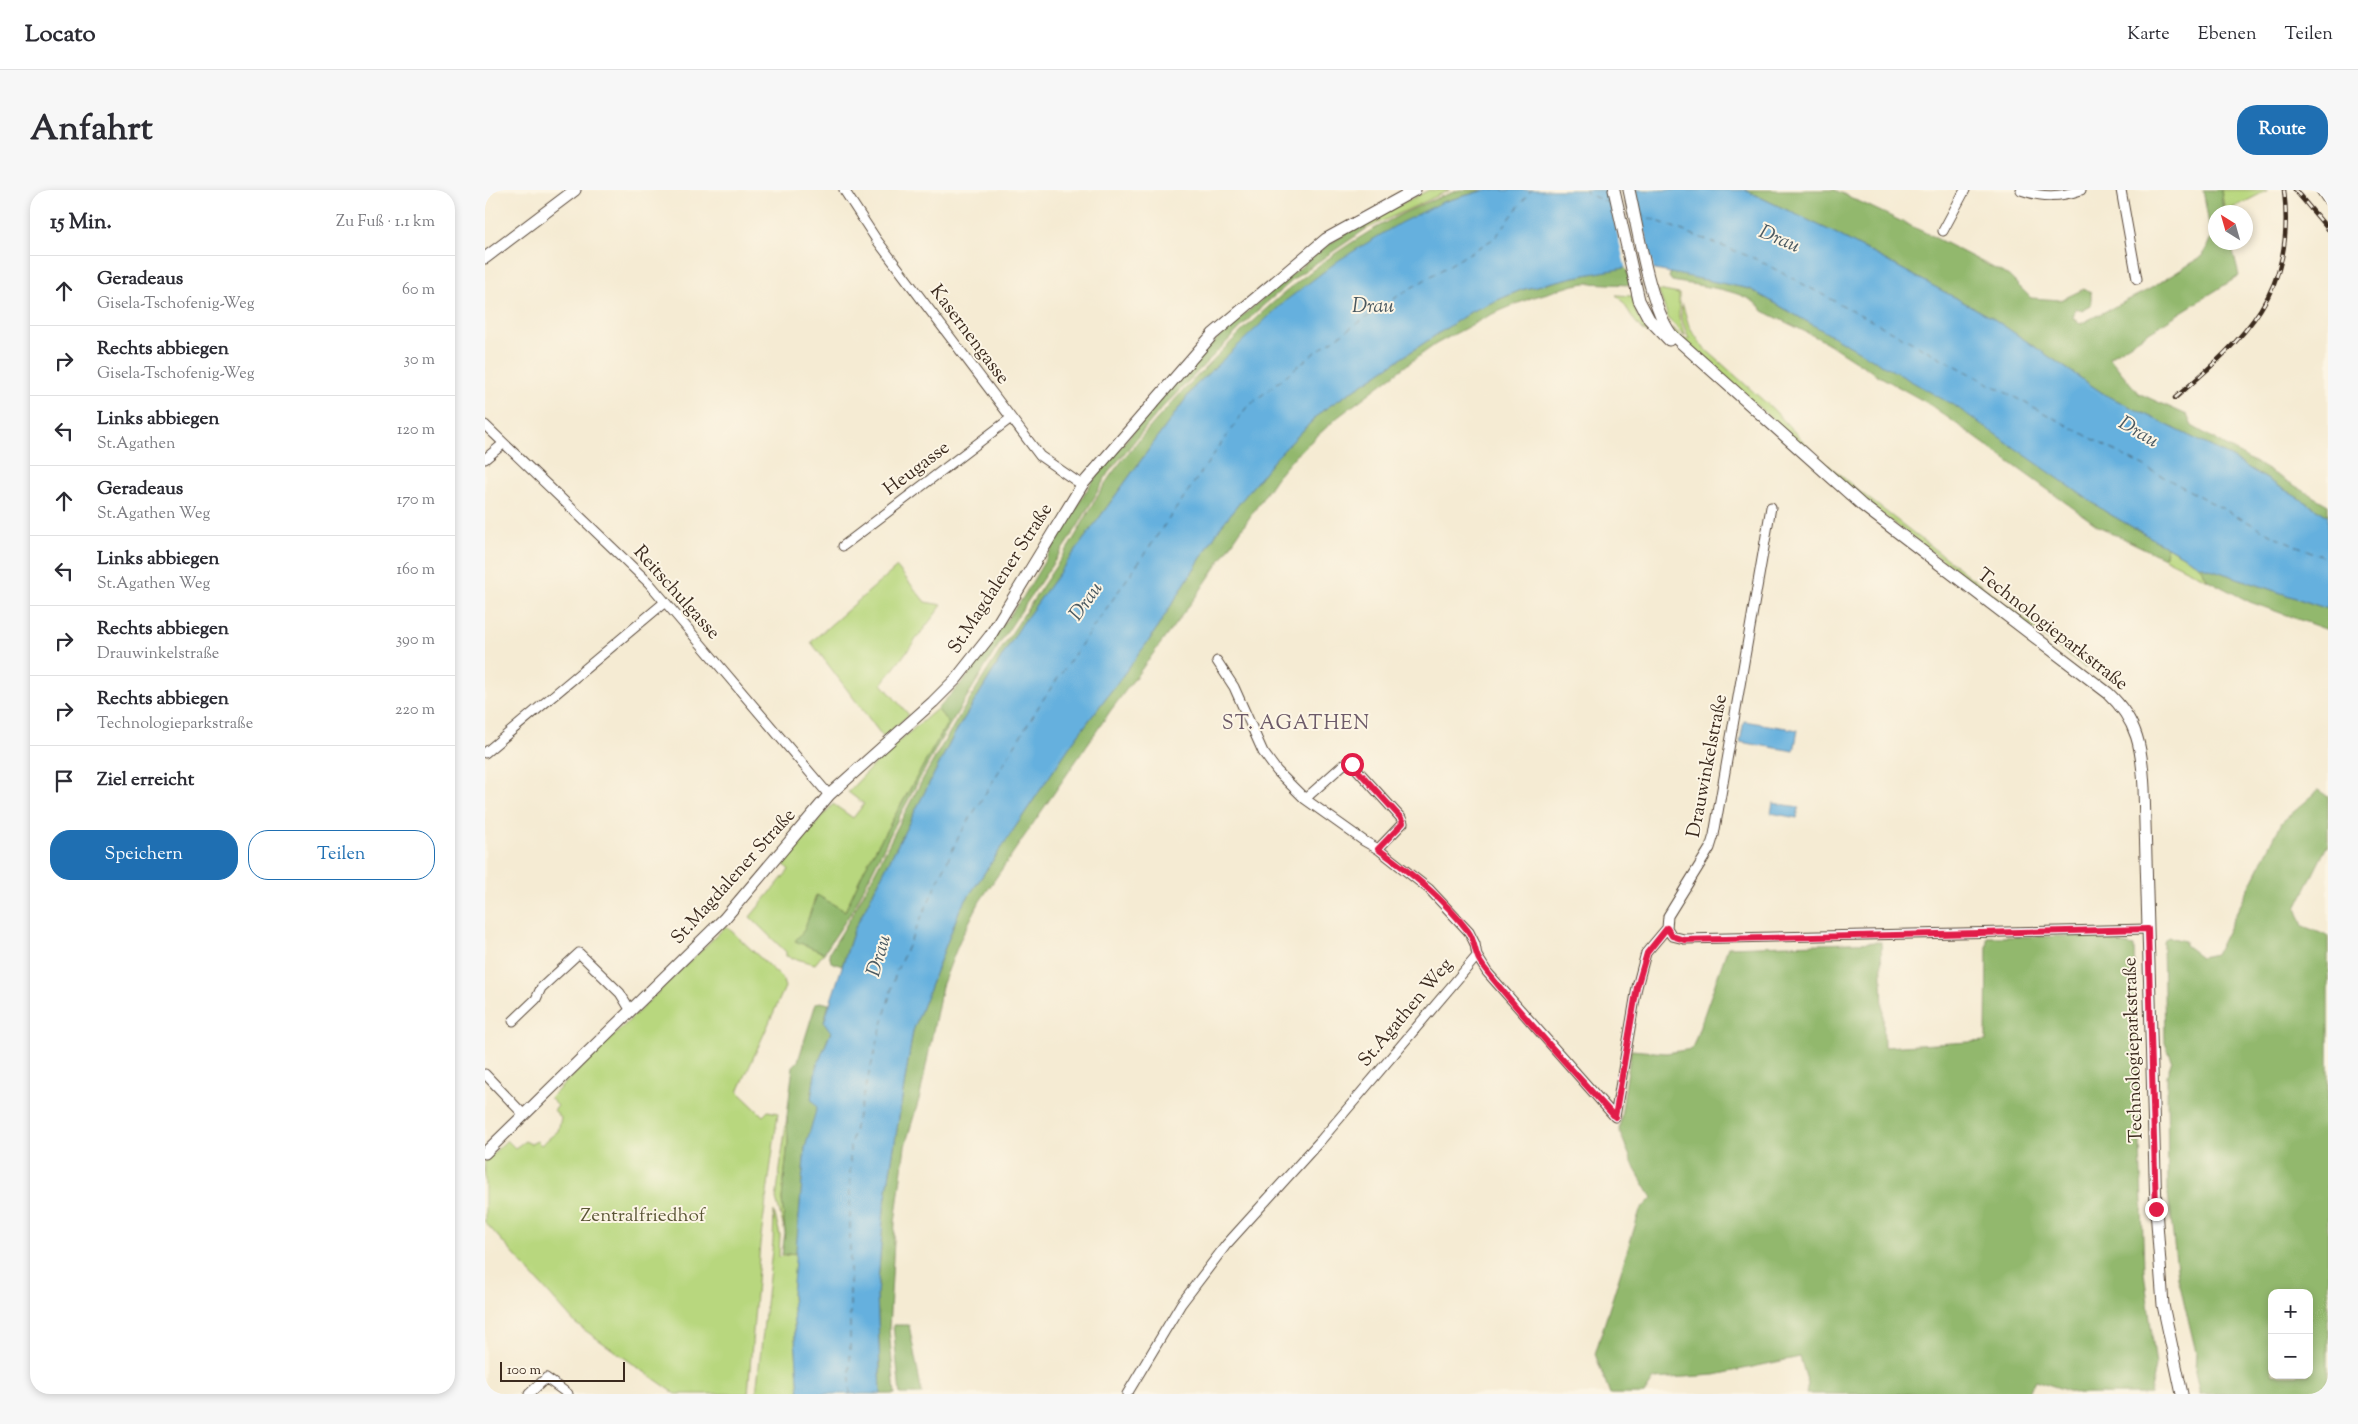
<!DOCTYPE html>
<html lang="de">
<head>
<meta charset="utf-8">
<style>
	:root { --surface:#fff; --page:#f7f7f7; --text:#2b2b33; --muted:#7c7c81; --line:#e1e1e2; --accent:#1f6fb2 }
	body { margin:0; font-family:"Sorts Mill Goudy",serif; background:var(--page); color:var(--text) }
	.controls { position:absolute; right:15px; bottom:15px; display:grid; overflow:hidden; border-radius:10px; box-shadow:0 2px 8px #0003 }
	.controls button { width:45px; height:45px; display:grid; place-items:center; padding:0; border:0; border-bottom:1px solid var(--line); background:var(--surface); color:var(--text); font:25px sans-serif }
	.compass { position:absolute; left:1723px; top:15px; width:45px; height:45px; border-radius:50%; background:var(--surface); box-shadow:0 2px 8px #0003; rotate:323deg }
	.scale { position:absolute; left:15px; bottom:12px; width:125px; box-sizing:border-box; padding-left:5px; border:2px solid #3b2a1e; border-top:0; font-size:14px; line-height:18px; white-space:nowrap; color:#3b2a1e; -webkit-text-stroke:4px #fcf5e5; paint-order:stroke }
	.stop { position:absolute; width:15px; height:15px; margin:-11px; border:4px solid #e11d48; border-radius:50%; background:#fff }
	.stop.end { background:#e11d48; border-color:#fff; box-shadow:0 1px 5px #0008 }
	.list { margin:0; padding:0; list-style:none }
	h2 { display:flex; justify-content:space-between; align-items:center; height:65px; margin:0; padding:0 20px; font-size:21px }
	h2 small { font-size:16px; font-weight:400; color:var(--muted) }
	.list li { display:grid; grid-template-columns:32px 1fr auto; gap:15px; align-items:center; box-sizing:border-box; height:70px; padding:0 20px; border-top:1px solid var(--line) }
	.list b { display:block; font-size:19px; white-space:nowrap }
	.list p { margin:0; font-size:16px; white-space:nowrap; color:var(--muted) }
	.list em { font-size:16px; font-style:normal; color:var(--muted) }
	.actions { display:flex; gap:10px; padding:15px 20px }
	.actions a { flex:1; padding:11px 0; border:1px solid var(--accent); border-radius:20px; text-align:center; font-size:18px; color:var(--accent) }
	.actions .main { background:var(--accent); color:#fff }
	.icon { flex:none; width:28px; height:28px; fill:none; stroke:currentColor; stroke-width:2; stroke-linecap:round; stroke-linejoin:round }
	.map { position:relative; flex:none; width:1843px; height:1204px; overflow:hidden; border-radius:20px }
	header { display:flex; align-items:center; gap:30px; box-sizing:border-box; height:70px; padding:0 25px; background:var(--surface); border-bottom:1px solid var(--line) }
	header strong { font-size:24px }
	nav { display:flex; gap:28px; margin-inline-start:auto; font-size:18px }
	.intro { display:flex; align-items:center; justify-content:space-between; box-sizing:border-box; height:120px; padding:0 30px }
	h1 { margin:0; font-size:35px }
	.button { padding:12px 22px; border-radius:20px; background:var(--accent); color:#fff; font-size:18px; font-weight:700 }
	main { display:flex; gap:30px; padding:0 30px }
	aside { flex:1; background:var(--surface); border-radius:20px; box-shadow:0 2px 8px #0003 }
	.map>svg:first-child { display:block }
</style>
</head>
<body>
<header>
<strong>Locato</strong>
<nav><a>Karte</a><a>Ebenen</a><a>Teilen</a></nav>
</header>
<div class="intro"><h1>Anfahrt</h1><a class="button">Route</a></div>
<main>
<aside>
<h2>15 Min.<small>Zu Fuß · 1.1 km</small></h2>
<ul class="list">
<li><svg class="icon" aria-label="ahead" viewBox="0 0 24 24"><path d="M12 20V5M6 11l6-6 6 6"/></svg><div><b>Geradeaus</b><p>Gisela-Tschofenig-Weg</p></div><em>60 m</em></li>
<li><svg class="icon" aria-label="right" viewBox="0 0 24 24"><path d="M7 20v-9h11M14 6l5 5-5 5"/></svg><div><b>Rechts abbiegen</b><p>Gisela-Tschofenig-Weg</p></div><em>30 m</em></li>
<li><svg class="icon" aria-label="left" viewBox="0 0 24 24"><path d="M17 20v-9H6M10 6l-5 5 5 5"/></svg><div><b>Links abbiegen</b><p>St.Agathen</p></div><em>120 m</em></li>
<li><svg class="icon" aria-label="ahead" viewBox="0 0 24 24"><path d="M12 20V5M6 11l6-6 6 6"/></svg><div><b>Geradeaus</b><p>St.Agathen Weg</p></div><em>170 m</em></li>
<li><svg class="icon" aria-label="left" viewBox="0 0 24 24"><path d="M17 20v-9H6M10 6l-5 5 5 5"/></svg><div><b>Links abbiegen</b><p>St.Agathen Weg</p></div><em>160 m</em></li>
<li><svg class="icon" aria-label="right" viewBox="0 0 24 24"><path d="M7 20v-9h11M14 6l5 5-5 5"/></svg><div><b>Rechts abbiegen</b><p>Drauwinkelstraße</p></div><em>390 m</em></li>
<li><svg class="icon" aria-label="right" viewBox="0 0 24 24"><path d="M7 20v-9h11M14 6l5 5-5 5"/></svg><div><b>Rechts abbiegen</b><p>Technologieparkstraße</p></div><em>220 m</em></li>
<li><svg class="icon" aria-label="arrive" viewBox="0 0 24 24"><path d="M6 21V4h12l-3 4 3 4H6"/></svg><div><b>Ziel erreicht</b></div></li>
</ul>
<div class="actions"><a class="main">Speichern</a><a>Teilen</a></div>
</aside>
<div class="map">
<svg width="1843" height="1204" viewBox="0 0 1843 1204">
	<rect width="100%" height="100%" fill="#fcf5e5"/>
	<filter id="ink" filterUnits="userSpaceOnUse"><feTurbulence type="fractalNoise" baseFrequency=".02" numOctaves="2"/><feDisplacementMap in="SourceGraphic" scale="10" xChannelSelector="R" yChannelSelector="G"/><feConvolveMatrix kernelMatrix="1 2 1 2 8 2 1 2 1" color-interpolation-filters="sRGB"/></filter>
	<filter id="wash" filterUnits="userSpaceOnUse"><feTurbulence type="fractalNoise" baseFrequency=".0096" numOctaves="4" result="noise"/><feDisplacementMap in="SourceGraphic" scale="20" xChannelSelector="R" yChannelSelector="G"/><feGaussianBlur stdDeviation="1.12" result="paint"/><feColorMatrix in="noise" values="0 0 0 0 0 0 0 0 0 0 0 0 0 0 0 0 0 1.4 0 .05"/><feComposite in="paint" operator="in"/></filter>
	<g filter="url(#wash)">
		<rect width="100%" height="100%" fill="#f5ebd3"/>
		<path fill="#b8d77e" stroke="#7a804e" d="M944 0H965L881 39 878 36 874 35Z
			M1736 0H1783L1740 22Z
			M1173 100 1194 104V127L1200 146 1184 130Z
			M1131 105 1147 106 1152 125 1164 144C1148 136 1144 116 1131 105Z
			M1197 113 1204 136 1218 157 1288 219 1330 264 1374 301 1602 477H1599L1389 318 1191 145 1187 137 1199 149H1204L1196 127Z
			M1682 357 1714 375 1723 390 1679 368Z
			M412 377 440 412 457 415 397 494 424 525 398 547 326 452Z
			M452 519 463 532 380 678 360 721 331 705 319 741 311 751 339 763 330 774 301 766V762L265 727 304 680 298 673 348 614 368 628 379 614 363 602 399 564Z
			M241 736 297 788 300 797 253 902 278 926 283 921 293 923 275 1054 263 1204H191L91 1134 0 1032V971L22 950 30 958 40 951 46 954 52 951 56 955 73 941 76 928 69 920 73 916 65 908Z
			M302 926 303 952 297 1009 300 1042 291 1009Z
			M289 1021 295 1045 294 1067 311 1063 307 1105 314 1204H271L288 1051Z"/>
		<path fill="#92b86d" stroke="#667146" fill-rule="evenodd" d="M974 0H1000L958 12 710 196 537 434 469 545 369 740 357 776 346 772 344 763C381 706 407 644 440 585 483 508 532 434 581 361 598 335 610 307 628 282 657 244 689 210 722 176 797 99 871 36 974 0Z
			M1260 0H1350L1443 44 1524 86 1546 108 1576 110 1599 99 1606 102V116L1597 121 1591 118 1588 128 1595 134 1663 100 1718 66 1726 47 1718 0H1736L1738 22H1730V52L1746 53 1754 86 1624 167 1653 203 1702 225 1707 236 1843 315V326L1737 262 1619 204 1506 127 1350 43Z
			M874 35H878L881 39 815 84 773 120 676 219 623 283 593 336 518 448 458 546 414 627 369 718 339 763 310 751 319 740 332 705 360 721 380 678 463 532 452 519 482 487 494 466 537 409 606 293 688 193 743 138 840 57Z
			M1141 77 1145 95 1101 93 1089 95 1046 108 1005 125 951 154 927 171 853 227 810 266 792 287 712 405 626 520 495 711 475 750 457 796 435 906 420 956 410 1033 404 1139 410 1204H396L392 1104 399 1019 428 841 475 719 587 553 665 449 736 336 789 270 837 221 987 121 1036 100 1089 87Z
			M1186 82 1265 99 1474 218 1621 322 1682 357 1679 368 1613 336 1444 214 1394 186 1341 152 1278 121C1265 99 1211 96 1187 91L1184 87Z
			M1714 375 1843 419V440L1765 412 1723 390Z
			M1834 600 1843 607V654L1811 718 1818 736 1843 746V1204H1715L1710 1182 1711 1162 1693 1087 1683 1004 1682 885 1687 870 1680 853 1678 752 1683 747 1700 751V755L1716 767 1731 764 1797 632ZM1787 1103H1824V1185H1787Z
			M1600 746 1649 756 1659 1082 1671 1176 1665 1204H1593L1550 1190 1543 1204H1321L1323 1194 1315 1167 1230 1185 1169 1189 1159 1204H1125L1110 1164 1155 1020 1167 1008 1150 979 1134 940 1146 860 1181 863 1207 859 1243 757 1396 752 1399 857 1501 851 1502 747Z
			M336 812 344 814 339 832 346 841 331 878 326 909 333 917 320 958 311 1063 297 1065 300 1042 297 1009 303 952 302 926 308 876 313 871 331 813Z
			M408 1135H424L437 1204H415Z"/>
		<path fill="#65b0de" stroke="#506d7e" d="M1000 0H1260L1350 43 1506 127 1619 204 1737 262 1843 326V419L1714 375 1621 322 1473 218 1265 99 1151 76 1089 87 1036 100 987 121 837 221 789 270 736 336 665 449 587 553 475 719 428 841 399 1019 392 1104 396 1204H314L307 1105 320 958 332 917 326 909 331 878 346 842 339 832 369 740 469 545 537 434 710 196 799 112 854 70 915 33 958 12Z
			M1259 531 1313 540 1309 561 1255 552Z
			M1288 613 1314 617 1312 628 1286 623Z"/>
		<path fill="#f5ebd3" d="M1122 0H1150L1169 81 1151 78 1141 80Z"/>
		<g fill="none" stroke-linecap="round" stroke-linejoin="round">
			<path stroke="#4a5961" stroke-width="1" stroke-dasharray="6 5" stroke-linecap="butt" d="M1099 0 1105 5 1127 14
				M1154 24 1271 69 1789 346 1843 369
				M365 1204V956L411 782 473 648 557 511 761 218 829 163 916 104 1010 48 1046 0"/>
		</g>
	</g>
	<g filter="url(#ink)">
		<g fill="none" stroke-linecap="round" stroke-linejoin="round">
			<defs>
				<path id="minor" d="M359 0 391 49 555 266 597 295
					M1536 0C1558 8 1575 7 1596 0
					M1636 0 1652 89
					M1458 41 1480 0
					M0 235 164 393 344 605
					M0 269 18 254
					M1286 317 1229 645 1225 658 1183 726 1182 738 1187 746 1199 749 1663 739
					M358 356 526 228
					M732 471 749 497 778 562 792 581 820 609 879 651 893 659 944 699 984 742 990 754 992 766 1002 782 1130 927
					M0 563 180 412
					M820 609 859 574H867L916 628 918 633 893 659
					M28 831 51 809 56 798 94 763 135 803 146 821
					M0 884 39 925
					M1130 927 1152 797 1161 763 1182 738
					M44 1204 61 1188 83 1204
					M642 1204 696 1114 741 1055 836 950 992 766"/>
				<path id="tertiary" d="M1129 0 1154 110 1164 129 1184 150
					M1144 0C1153 39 1164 114 1186 144L1377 315 1623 503C1653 531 1657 559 1659 598L1671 1019 1678 1115 1697 1204
					M1837 0 1843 9
					M0 68 90 0
					M0 963 239 729 344 605 448 512 471 489 505 446 597 295 728 144 841 49 930 0"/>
			</defs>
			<use href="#minor" stroke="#574739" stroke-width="11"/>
			<use href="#tertiary" stroke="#574739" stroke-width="13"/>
			<use href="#minor" stroke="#fff" stroke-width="9"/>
			<use href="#tertiary" stroke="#fff" stroke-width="11"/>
			<defs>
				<path id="rail" d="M1810 0 1843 39
					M1690 208C1761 147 1811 102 1799 0"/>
			</defs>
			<use href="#rail" stroke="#3b2a1e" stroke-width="4.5"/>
			<use href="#rail" stroke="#fcf5e5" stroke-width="2.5" stroke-dasharray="8" stroke-linecap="butt"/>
		</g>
	</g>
	<g fill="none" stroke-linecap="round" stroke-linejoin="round" filter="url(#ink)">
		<path stroke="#e11d48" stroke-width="6" d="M867 574 916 628 918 633 893 659C926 683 958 708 983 741 989 749 989 757 992 765 994 772 1000 779 1004 784 1044 834 1087 880 1130 927L1152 797 1162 763 1182 738 1187 746 1199 750 1663 739 1671 1019"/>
	</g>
	<g text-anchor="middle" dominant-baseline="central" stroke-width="4" stroke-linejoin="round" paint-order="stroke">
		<g font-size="19" fill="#3b2a1e" stroke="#fcf5e5">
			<text transform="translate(484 145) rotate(53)">Kasernengasse</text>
			<text transform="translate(432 279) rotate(-37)">Heugasse</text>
			<text transform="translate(516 389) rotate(-57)">St.Magdalener Straße</text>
			<text transform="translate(191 403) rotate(48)">Reitschulgasse</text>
			<text transform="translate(1567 440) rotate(38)">Technologieparkstraße</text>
			<text transform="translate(1223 576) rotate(-79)">Drauwinkelstraße</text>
			<text transform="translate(249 687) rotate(-48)">St.Magdalener Straße</text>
			<text transform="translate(921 823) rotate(-50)">St.Agathen Weg</text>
			<text transform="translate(1649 860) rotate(-92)">Technologieparkstraße</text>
		</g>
		<g font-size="19" fill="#5a5536" stroke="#fcf5e5">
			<text x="158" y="1026">Zentralfriedhof</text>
		</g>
		<g font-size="20" font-style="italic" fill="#4a5961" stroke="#fcf5e5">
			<text transform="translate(1294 50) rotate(23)">Drau</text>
			<text x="888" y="117">Drau</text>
			<text transform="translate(1653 243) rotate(30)">Drau</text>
			<text transform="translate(602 412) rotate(-55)">Drau</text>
			<text transform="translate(395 766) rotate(-74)">Drau</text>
		</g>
		<g font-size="20" letter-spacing="1" fill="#6d5b69" stroke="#fcf5e5">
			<text x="811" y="534">ST. AGATHEN</text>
		</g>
	</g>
</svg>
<div class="controls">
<button>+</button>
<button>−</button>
</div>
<svg class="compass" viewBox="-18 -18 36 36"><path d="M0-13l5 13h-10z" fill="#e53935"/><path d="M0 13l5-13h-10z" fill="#7c7c81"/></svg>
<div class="scale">100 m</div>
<div class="stop" style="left:867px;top:574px"></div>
<div class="stop end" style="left:1671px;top:1019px"></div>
</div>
</main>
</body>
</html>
